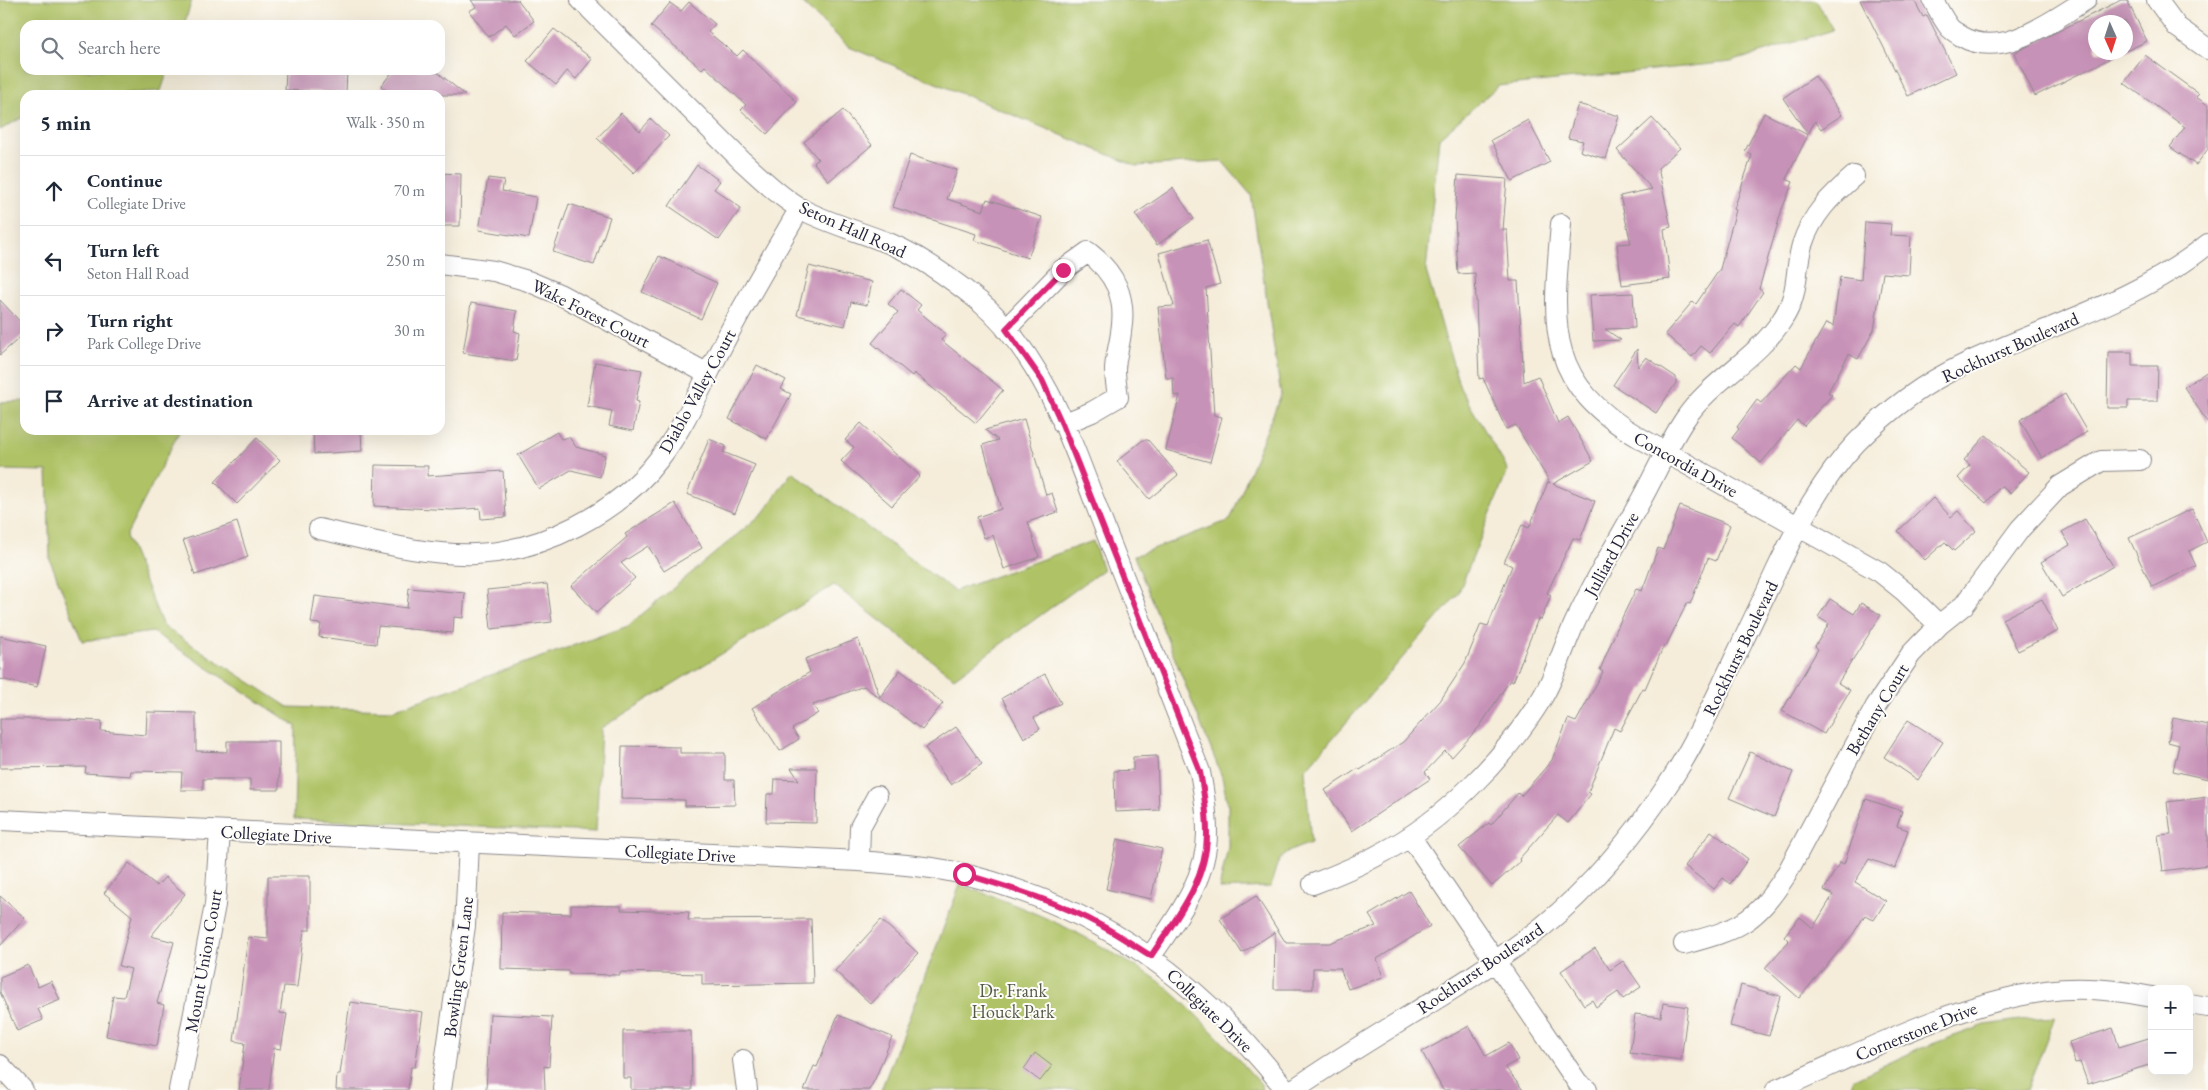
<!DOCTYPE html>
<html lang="en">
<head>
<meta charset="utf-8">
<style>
	:root { --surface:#fff; --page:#f6f6f7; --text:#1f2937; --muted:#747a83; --line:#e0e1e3 }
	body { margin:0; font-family:"EB Garamond",serif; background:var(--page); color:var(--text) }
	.controls { position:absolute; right:15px; bottom:15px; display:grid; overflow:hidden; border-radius:10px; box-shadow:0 5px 20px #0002 }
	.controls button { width:45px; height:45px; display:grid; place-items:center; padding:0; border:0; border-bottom:1px solid var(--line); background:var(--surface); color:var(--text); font:25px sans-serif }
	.compass { position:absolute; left:2088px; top:15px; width:45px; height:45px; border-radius:50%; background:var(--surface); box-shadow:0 5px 20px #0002; rotate:177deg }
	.stop { position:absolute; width:15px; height:15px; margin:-11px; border:4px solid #db2777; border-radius:50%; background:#fff }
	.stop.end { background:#db2777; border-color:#fff; box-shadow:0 1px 5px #0008 }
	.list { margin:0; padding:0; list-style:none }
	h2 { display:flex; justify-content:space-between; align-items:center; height:65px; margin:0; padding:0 20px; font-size:21px }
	h2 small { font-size:16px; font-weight:400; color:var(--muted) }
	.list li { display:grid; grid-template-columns:32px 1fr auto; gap:15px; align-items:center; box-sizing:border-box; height:70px; padding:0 20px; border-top:1px solid var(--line) }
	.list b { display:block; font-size:19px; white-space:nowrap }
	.list p { margin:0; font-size:16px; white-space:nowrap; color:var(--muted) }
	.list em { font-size:16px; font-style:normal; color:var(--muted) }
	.icon { flex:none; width:28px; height:28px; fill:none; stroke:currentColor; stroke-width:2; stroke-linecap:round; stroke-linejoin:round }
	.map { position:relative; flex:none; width:2208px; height:1090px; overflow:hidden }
	.search { position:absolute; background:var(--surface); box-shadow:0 5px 20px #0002; left:20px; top:20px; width:425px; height:55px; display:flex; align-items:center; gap:12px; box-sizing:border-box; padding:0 18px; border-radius:15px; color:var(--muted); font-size:19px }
	.panel { position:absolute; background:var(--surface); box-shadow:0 5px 20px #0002; left:20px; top:90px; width:425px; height:345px; border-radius:15px }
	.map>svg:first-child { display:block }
</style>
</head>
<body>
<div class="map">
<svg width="2208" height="1090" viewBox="0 0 2208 1090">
	<rect width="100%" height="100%" fill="#fdfcf7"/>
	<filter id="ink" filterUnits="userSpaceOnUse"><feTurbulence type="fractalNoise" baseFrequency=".02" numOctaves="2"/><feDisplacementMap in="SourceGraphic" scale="10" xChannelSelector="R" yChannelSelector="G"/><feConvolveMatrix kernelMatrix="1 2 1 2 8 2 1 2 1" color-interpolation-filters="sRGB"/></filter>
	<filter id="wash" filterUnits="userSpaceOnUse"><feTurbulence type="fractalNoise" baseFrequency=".0096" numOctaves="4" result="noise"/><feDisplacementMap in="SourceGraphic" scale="20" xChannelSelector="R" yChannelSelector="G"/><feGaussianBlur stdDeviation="1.12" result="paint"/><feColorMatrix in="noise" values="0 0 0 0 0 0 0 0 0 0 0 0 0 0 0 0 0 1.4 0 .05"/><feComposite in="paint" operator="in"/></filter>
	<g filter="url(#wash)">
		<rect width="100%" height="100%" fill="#f5edda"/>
		<path fill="#afc265" stroke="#687250" d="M0 0H192L184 25H25V70H168L161 91 105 95H25V116L0 130Z
			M799 0H1816L1833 30 1731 62 1498 86 1439 138 1426 271 1460 388 1508 470 1458 594 1305 770 1311 843C1280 854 1278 855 1271 887L1219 889 1228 847V806L1222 777 1134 556 1230 520 1281 395 1251 195 1222 161 1136 166 849 47Z
			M25 401V430H180L126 536 163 626 288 707 393 710 628 626 763 513 792 472 954 591 1093 541 1103 570 954 678 834 585 601 728 596 832 294 819 296 726 153 632 82 641 50 560 47 471 0 470V402Z
			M960 885C1017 904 1072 927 1123 959 1135 966 1148 973 1159 981 1196 1012 1228 1048 1261 1084L1262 1090H881Z
			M2055 1017 2027 1090H1852V1080L1921 1048 1985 1025 2027 1019Z"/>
		<g id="blocks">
			<path fill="#c792b7" d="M471 0H518L534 21 515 35 506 24 489 37 469 11 476 7Z
				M1860 0H1914L1923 17 1927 15 1956 73 1908 96Z
				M2121 0H2127L2147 41 2126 51V22H2096V52H2123L2035 96 2014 53Z
				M689 2 715 24 708 32 737 56 743 50 797 102 767 134 741 110 746 105 705 66 702 69 651 26 670 3 681 11Z
				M554 29 592 59 576 79 567 71 556 85 527 61Z
				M2145 55 2199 94 2196 97 2208 105V149L2196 165 2170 147 2185 127 2124 83Z
				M286 70H347L346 93 285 90Z
				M394 70H435L465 95H391L381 86Z
				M1815 76 1842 115 1821 129 1815 121 1808 134 1783 98Z
				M1578 104 1619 116 1606 159 1580 151 1583 141 1568 138Z
				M843 110 872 145 829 181 814 163 818 159 804 142Z
				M621 113 640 131 651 119 669 136 634 173 597 138Z
				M1764 113 1808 135 1786 179 1793 182 1782 209 1759 289 1763 292 1739 327 1735 324 1710 353 1701 346 1692 357 1665 334 1693 301 1696 304 1720 269 1736 210 1734 209 1752 155 1745 151Z
				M1652 118 1680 148 1658 168 1671 227 1664 229 1670 279 1622 285 1617 244 1631 243 1620 196 1652 189 1617 150Z
				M1528 120 1550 162 1512 181 1491 140Z
				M910 155 957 170 947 199 983 211 987 199 1042 217 1028 258 974 240 976 234 893 207Z
				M697 165 720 181 714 189 741 208 719 240 669 206Z
				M440 173 461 174 460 226H440Z
				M1458 175 1507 179 1503 230H1507L1510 281H1518L1524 382 1538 376 1558 423 1568 417 1593 461 1553 484 1595 501 1580 540 1573 538 1547 593 1551 595 1541 620 1538 619 1513 682 1510 680 1480 726 1452 757 1445 751 1425 772 1430 779 1352 831 1325 790 1359 768 1360 770 1403 742 1440 701 1465 663 1481 624 1488 626 1512 566 1504 562 1522 525 1529 528 1548 482 1550 483 1516 425 1506 429 1483 378 1479 379 1475 273 1458 274 1455 218Z
				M488 178 504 180 502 191 536 197 529 238 479 230Z
				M1173 188 1194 219 1157 245 1135 214Z
				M569 204 610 217 594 265 553 252Z
				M1865 222 1891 224 1890 235 1911 236 1909 275 1883 273 1874 330 1858 359 1849 354 1828 392 1832 395 1804 426 1797 420 1761 463 1732 438 1739 429 1737 427 1757 400 1761 403 1796 364 1801 368 1826 323 1833 326 1840 277 1861 280Z
				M1207 240 1220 284 1206 288 1214 415 1222 417 1210 462 1166 450 1180 395 1174 396 1173 378H1166L1158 307 1174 306 1159 253Z
				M659 256 717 283 701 319 642 292Z
				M809 266 872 282 867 305 851 302 845 326 797 315Z
				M901 289 921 305 917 310 946 334 941 340 1003 390 976 423 914 373 912 376 872 343 898 312 888 304Z
				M1633 293 1635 328 1605 329 1621 340 1593 341 1590 295Z
				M0 300 25 327V333L0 355Z
				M471 303 517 311 514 331 520 333 516 361 463 353Z
				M1637 349 1638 367 1646 357 1676 377V383L1656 413 1613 385Z
				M2108 352H2132V366H2158L2157 401H2128V408H2107Z
				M595 362 642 370 636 401 639 402 633 431 609 426 612 411 587 406Z
				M757 365 786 380 781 389 791 394 767 439 729 419Z
				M2208 371V423L2184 387Z
				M2065 394 2087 432 2042 458 2020 420Z
				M1024 419 1046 495 1052 493 1058 512 1028 522 1039 557 1004 569 993 535 984 538 977 517 1001 509 983 445 998 440 985 430Z
				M861 423 920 476 892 506 841 461 854 447 845 440Z
				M313 430H361L362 451 314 454Z
				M557 432 561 439 569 437 576 447 605 455 600 477 571 470 539 489 518 455Z
				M1986 435 2029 472 2010 493 2001 486 1986 503 1958 478 1970 465 1964 460Z
				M257 438 280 460 237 504 215 482Z
				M709 439 726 446 723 452 755 465 735 513 687 494Z
				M1143 440H1148L1178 475 1149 499 1117 461Z
				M375 465 428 466 427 476 503 471 506 517 481 519 480 508 452 510 374 506Z
				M1933 498 1951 517 1958 511 1976 531 1954 551 1945 542 1925 560 1898 531Z
				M675 503 702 548 664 571 648 546 621 563 635 578 596 613 571 586 627 537 625 534Z
				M1680 506 1730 525 1716 561 1708 558 1690 604 1687 603 1666 646 1664 645 1645 689 1643 688 1620 731 1614 728 1588 792 1591 794 1568 823 1558 815 1519 859 1521 861 1492 886 1459 847 1489 823 1491 825 1518 793 1521 796 1552 760 1568 719 1576 722 1603 672 1600 670 1618 626 1636 589 1642 591 1658 548 1663 550Z
				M2192 509 2207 542 2189 551 2196 566 2152 587 2129 538Z
				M2085 519 2113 566 2062 597 2041 562 2070 545 2062 532Z
				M237 522 248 557 195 575 183 540Z
				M547 584 552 622 491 629 487 590Z
				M409 588 465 593 463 618 454 617 453 633 378 626 376 644 319 637 321 624 311 623 315 596 407 608Z
				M1830 599 1854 614 1861 603 1881 615 1838 683 1850 690 1824 734 1782 711 1818 649 1815 646 1829 624 1818 617Z
				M2042 599 2058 631 2018 651 2002 619Z
				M0 636 46 646 37 687 0 679Z
				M858 639 880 697 900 670 943 703 922 730 864 686 813 705 818 713 792 729 799 739 780 751 752 708 810 672 805 659Z
				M1045 674 1061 703 1034 718 1040 729 1024 738 1002 698Z
				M147 712 196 713V751L227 752V741H279V790H250V779H203V790H181L182 772 131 771 130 776 85 773 86 767 0 768V719H65L102 721 101 731 146 735Z
				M2173 718 2208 725V779L2173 771 2179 745 2168 742Z
				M1908 720 1943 742 1918 780 1884 757Z
				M956 727 982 764 951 785 925 748Z
				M622 746 680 747V753H725V780H734L735 805 685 806V800L621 799Z
				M1750 752 1793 772 1774 817 1729 798Z
				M1157 756 1159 810 1115 812 1114 771 1133 770V757Z
				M791 768H817L816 823 766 822 767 794H774L775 779 799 780Z
				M2208 797V865L2163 871 2158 835 2171 834 2167 802Z
				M1866 799 1902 811 1897 826 1908 830 1895 868 1869 859 1855 882 1886 901 1874 920 1865 915 1853 934 1799 998 1765 968 1789 941 1784 936 1800 917 1813 928 1833 895 1824 890 1840 862 1844 864Z
				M1711 831 1748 859 1730 884 1723 878 1714 889 1685 866Z
				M1117 839 1162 849 1151 899 1106 889Z
				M129 863 157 886 165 877 185 894 151 936 174 942 157 1003 164 1005 157 1046 106 1036 113 996 124 997 131 969 119 966 132 916 104 893Z
				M268 876H310V930H304L297 987 284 986 280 1013 287 1014 281 1049 274 1048 269 1090H239L245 1043 234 1041 248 937 268 939Z
				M1409 891 1430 926 1377 959 1383 977 1348 989 1340 968H1313V989H1274L1275 932 1242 953 1220 919 1256 896 1286 943H1329L1376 926 1369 915Z
				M0 896 25 918 0 946Z
				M571 905 621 906V910L689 912 688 920 811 919 813 983 702 985V974L620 972V975L569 974V971L501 969 502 912 571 914Z
				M881 920 918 953 871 1004 835 971Z
				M1595 948 1610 970 1623 961 1641 987 1623 999 1618 992 1596 1007 1592 1000 1584 1005 1561 971Z
				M28 965 38 987 51 981 60 1000 38 1009 43 1020 17 1031 0 992V977Z
				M1741 985 1780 996 1769 1036 1730 1026Z
				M350 1002 423 1012 415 1067H411L408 1090H336L337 1074H340Z
				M1663 1003 1688 1007 1681 1060 1630 1053 1635 1014 1661 1017Z
				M490 1014 552 1017 549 1067 544 1066 545 1090H486Z
				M838 1015 892 1037 875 1079 869 1090H804L814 1066 817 1067Z
				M1469 1026 1486 1056 1509 1043 1518 1060 1505 1067 1523 1090H1443L1422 1052Z
				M2113 1028 2119 1047 2152 1037V1064L2088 1084 2080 1062 2075 1063 2069 1042Z
				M623 1031H691L692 1090H631V1078H623Z
				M1035 1053 1052 1066 1040 1081 1024 1069Z"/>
		</g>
	</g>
	<g filter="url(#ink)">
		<use href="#blocks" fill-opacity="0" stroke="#8c888a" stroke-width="1"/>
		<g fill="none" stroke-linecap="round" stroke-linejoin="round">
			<defs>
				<path id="minor" d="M581 0 742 161C760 177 780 197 801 209 830 224 861 232 891 244 922 257 953 280 979 301 1051 362 1078 462 1112 547 1141 622 1170 697 1200 772 1204 793 1207 812 1207 833 1207 880 1176 919 1151 956
					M1933 0C1938 9 1943 19 1949 27 1952 31 1957 33 1961 36 2002 61 2052 20 2086 0
					M2157 0 2177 27 2208 49
					M1561 224C1553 323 1542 381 1640 438L1880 572 1905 592 1939 625
					M440 264 494 271 528 281 561 295 708 374
					M1006 329 1063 270 1088 252C1115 273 1127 297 1121 332 1120 344 1115 358 1115 370 1115 379 1117 388 1118 397L1092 412 1063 424
					M319 529C370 540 423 556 476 554 543 551 618 513 659 459 688 422 706 375 729 333 751 291 776 250 800 208
					M0 820 859 861C894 864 930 866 964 874 1102 908 1200 980 1286 1090
					M1410 836 1578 1083 1587 1090
					M859 861 860 827 877 796
					M1313 884C1336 875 1359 866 1380 854 1443 822 1505 758 1542 698 1557 673 1564 644 1577 618 1596 577 1619 539 1641 500 1656 473 1668 444 1685 419 1711 380 1757 359 1782 320 1800 293 1794 273 1802 245 1812 214 1831 196 1854 176
					M1684 944C1739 929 1754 924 1786 875L1876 706 1911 654 1939 625 1964 605 2020 529 2060 486 2101 461 2140 460
					M2189 1004 2208 1007
					M743 1060 747 1090
					M0 1065 23 1090
					M179 1090 215 905 220 831
					M441 1090 465 926 469 844
					M1293 1090C1374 1033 1464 988 1542 927 1594 885 1637 832 1673 777 1692 748 1707 716 1722 685 1740 647 1759 608 1777 569 1798 525 1822 479 1856 443 1887 411 1924 383 1965 364 2046 326 2137 302 2208 244
					M1776 1090C1863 1052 1950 1005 2046 991 2081 986 2118 990 2152 997"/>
			</defs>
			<use href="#minor" stroke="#8c888a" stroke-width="22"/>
			<use href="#minor" stroke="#fff" stroke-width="20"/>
		</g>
	</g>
	<g fill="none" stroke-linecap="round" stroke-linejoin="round" filter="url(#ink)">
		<path stroke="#db2777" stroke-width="6" d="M964 874C1011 888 1059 902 1102 926 1119 935 1135 946 1151 956 1175 920 1208 880 1207 833 1207 812 1204 793 1200 772L1062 424 1042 380 1006 329 1063 270"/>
	</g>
	<g text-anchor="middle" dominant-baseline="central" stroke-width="4" stroke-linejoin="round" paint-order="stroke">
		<g font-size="18" fill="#22223b" stroke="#fdfcf7">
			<text transform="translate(853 229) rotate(24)">Seton Hall Road</text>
			<text transform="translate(591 313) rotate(27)">Wake Forest Court</text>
			<text transform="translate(2010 347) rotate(-24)">Rockhurst Boulevard</text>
			<text transform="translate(697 391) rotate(-61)">Diablo Valley Court</text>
			<text transform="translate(1686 464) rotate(29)">Concordia Drive</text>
			<text transform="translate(1611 554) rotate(-61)">Julliard Drive</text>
			<text transform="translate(1740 648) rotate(-64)">Rockhurst Boulevard</text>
			<text transform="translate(1877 709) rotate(-59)">Bethany Court</text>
			<text transform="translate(276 834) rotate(3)">Collegiate Drive</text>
			<text transform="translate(680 853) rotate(3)">Collegiate Drive</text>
			<text transform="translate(203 961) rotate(-80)">Mount Union Court</text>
			<text transform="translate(458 967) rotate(-83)">Bowling Green Lane</text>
			<text transform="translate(1480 968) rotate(-34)">Rockhurst Boulevard</text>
			<text transform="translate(1210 1010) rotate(44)">Collegiate Drive</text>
			<text transform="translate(1916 1031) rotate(-22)">Cornerstone Drive</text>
		</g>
		<g font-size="18" fill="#535a4a" stroke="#fdfcf7">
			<text x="1013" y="990">Dr. Frank<tspan x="1013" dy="21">Houck Park</tspan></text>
		</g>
	</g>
</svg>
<div class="controls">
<button>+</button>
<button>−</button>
</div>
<svg class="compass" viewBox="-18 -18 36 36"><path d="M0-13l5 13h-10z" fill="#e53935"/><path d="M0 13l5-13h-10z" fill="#747a83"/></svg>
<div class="stop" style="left:964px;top:874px"></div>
<div class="stop end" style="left:1063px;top:270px"></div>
<div class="search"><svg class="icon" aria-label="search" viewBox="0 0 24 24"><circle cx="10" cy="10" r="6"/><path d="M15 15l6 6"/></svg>Search here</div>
<section class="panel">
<h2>5 min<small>Walk · 350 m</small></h2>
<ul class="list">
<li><svg class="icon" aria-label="ahead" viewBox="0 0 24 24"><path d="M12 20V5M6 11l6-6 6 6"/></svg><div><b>Continue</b><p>Collegiate Drive</p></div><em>70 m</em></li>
<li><svg class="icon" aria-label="left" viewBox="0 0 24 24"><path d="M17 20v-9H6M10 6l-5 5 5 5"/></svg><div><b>Turn left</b><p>Seton Hall Road</p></div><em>250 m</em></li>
<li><svg class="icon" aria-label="right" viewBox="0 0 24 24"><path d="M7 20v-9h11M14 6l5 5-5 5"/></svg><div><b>Turn right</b><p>Park College Drive</p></div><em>30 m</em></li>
<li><svg class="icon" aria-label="arrive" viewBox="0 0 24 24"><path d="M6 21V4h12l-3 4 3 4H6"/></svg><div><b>Arrive at destination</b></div></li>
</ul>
</section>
</div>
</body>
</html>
